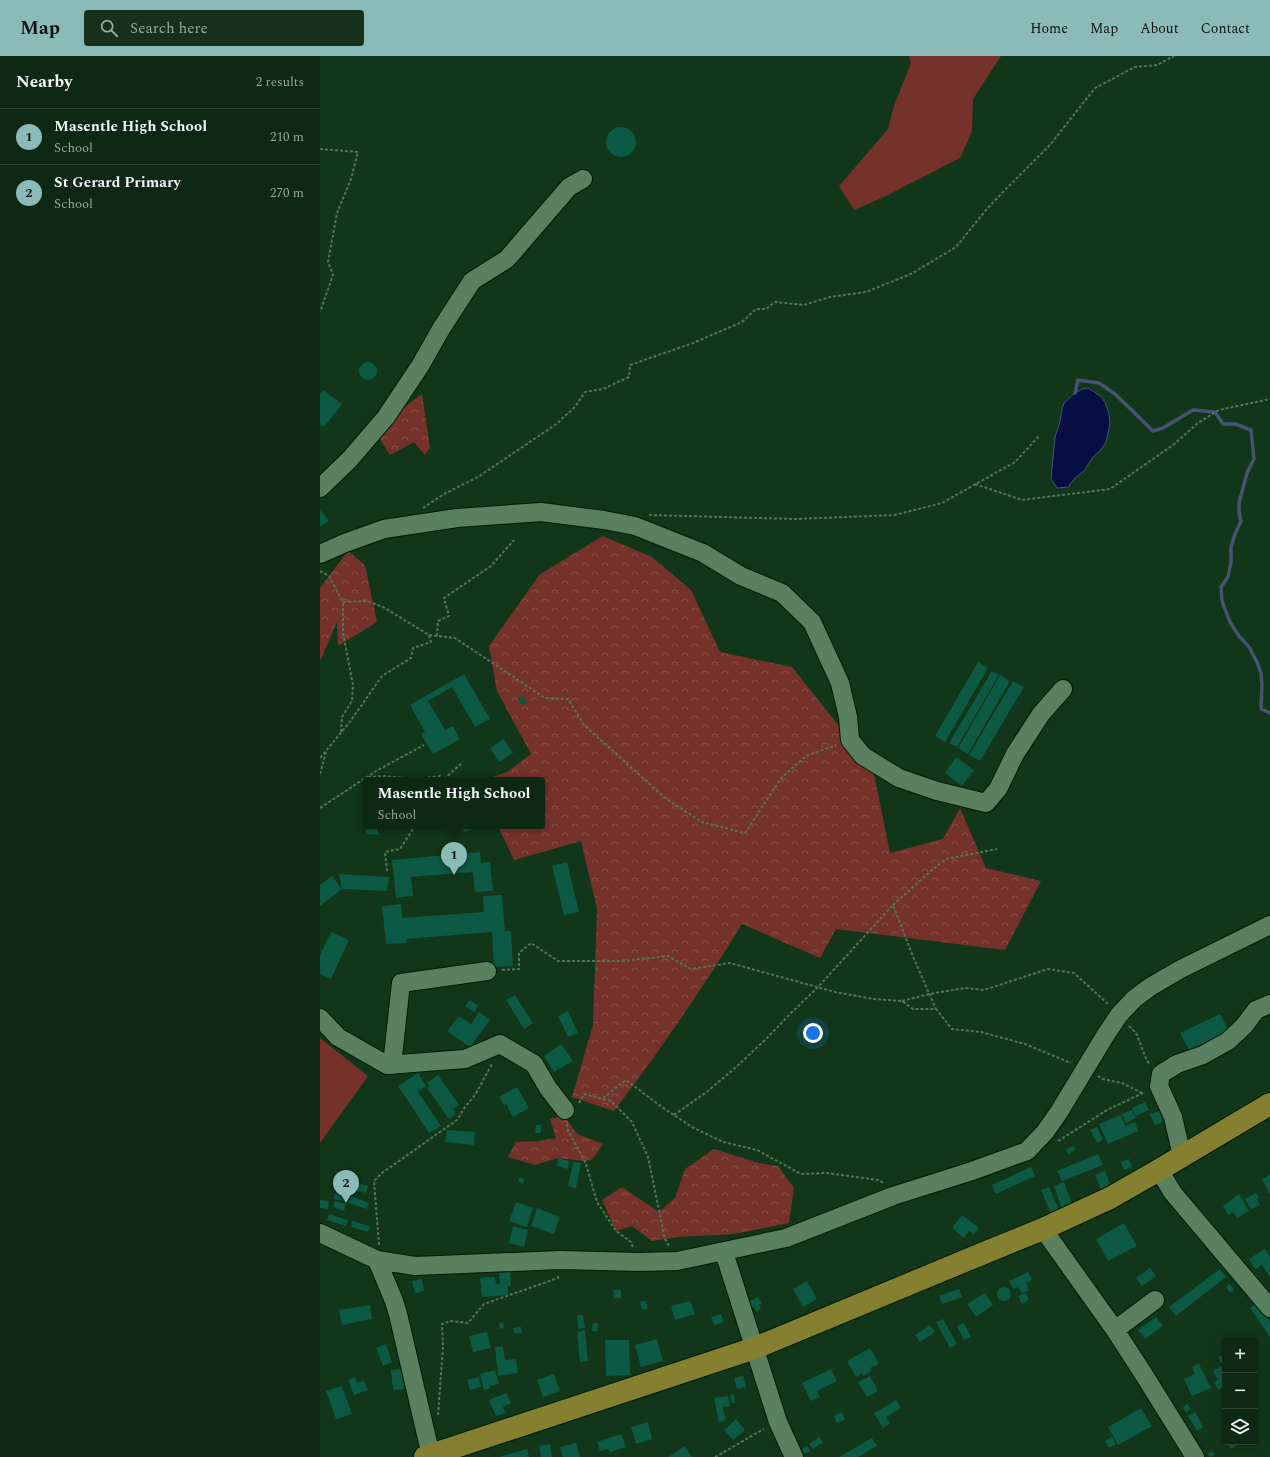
<!DOCTYPE html>
<html lang="en">
<head>
<meta charset="utf-8">
<style>
	:root { --surface:#0d2813; --page:#16301c; --text:#f1f3f6; --muted:#9aa6a0; --line:#2d4433; --accent:#8bbbb9 }
	body { margin:0; font-family:Spectral,serif; background:var(--page); color:var(--text) }
	.controls { position:absolute; right:12px; bottom:12px; display:grid; overflow:hidden; border-radius:4px; box-shadow:0 2px 10px #0003 }
	.controls button { width:36px; height:36px; display:grid; place-items:center; padding:0; border:0; border-bottom:1px solid var(--line); background:var(--surface); color:var(--text); font:20px sans-serif }
	.you { position:absolute; left:493px; top:977px; width:14px; height:14px; margin:-10px; border:3px solid #fff; border-radius:50%; background:#1a73e8; box-shadow:0 0 0 6px #1a73e833 }
	.badge { display:grid; place-items:center; width:26px; height:26px; border-radius:50%; background:var(--accent); color:#111; font-size:13px; font-weight:700 }
	.pin { position:absolute; translate:-50% -33px; filter:drop-shadow(0 1px 2px #0008) }
	.pin::after { content:''; position:absolute; top:21px; width:14px; height:12px; background:inherit; clip-path:polygon(0 0,100% 0,50% 100%) }
	.popup { position:absolute; left:43px; top:721px; width:182px; height:52px; box-sizing:border-box; display:grid; place-content:center; border-radius:4px; background:var(--surface); filter:drop-shadow(0 1px 3px #0005); font-size:13px; white-space:nowrap; color:var(--muted) }
	.popup b { font-size:15px; color:var(--text) }
	.popup::after { content:''; position:absolute; left:50%; top:100%; margin-left:-8px; border:8px solid transparent; border-top-color:var(--surface) }
	.list { margin:0; padding:0; list-style:none }
	h2 { display:flex; justify-content:space-between; align-items:center; height:52px; margin:0; padding:0 16px; font-size:17px }
	h2 small { font-size:13px; font-weight:400; color:var(--muted) }
	.list li { display:grid; grid-template-columns:26px 1fr auto; gap:12px; align-items:center; box-sizing:border-box; height:56px; padding:0 16px; border-top:1px solid var(--line) }
	.list b { display:block; font-size:15px; white-space:nowrap }
	.list p { margin:0; font-size:13px; white-space:nowrap; color:var(--muted) }
	.list em { font-size:13px; font-style:normal; color:var(--muted) }
	.icon { flex:none; width:22px; height:22px; fill:none; stroke:currentColor; stroke-width:2; stroke-linecap:round; stroke-linejoin:round }
	.map { position:relative; flex:none; width:950px; height:1401px; overflow:hidden }
	header { display:flex; align-items:center; gap:24px; box-sizing:border-box; height:56px; padding:0 20px; background:var(--accent); color:#111 }
	header strong { font-size:19px }
	nav { display:flex; gap:22px; margin-inline-start:auto; font-size:14px }
	.search { width:280px; height:36px; background:var(--page); display:flex; align-items:center; gap:10px; box-sizing:border-box; padding:0 14px; border-radius:4px; color:var(--muted); font-size:15px }
	main { display:flex }
	aside { flex:1; background:var(--surface) }
	.map>svg:first-child { display:block }
</style>
</head>
<body>
<header>
<strong>Map</strong>
<div class="search"><svg class="icon" aria-label="search" viewBox="0 0 24 24"><circle cx="10" cy="10" r="6"/><path d="M15 15l6 6"/></svg>Search here</div>
<nav><a>Home</a><a>Map</a><a>About</a><a>Contact</a></nav>
</header>
<main>
<aside>
<h2>Nearby<small>2 results</small></h2>
<ul class="list">
<li><span class="badge">1</span><div><b>Masentle High School</b><p>School</p></div><em>210 m</em></li>
<li><span class="badge">2</span><div><b>St Gerard Primary</b><p>School</p></div><em>270 m</em></li>
</ul>
</aside>
<div class="map">
<svg width="950" height="1401" viewBox="0 0 950 1401">
	<defs>
		<pattern id="forest-crowns" width="20" height="18" patternUnits="userSpaceOnUse"><rect width="20" height="18" fill="#75322b"/><path d="M2 6a3 3 0 1 1 6 0M12 15a3 3 0 1 1 6 0" fill="none" stroke="#885049"/></pattern>
	</defs>
	<rect width="100%" height="100%" fill="#113619"/>
	<path fill="#75322b" d="M589 0H681L653 43 652 76 640 102 566 140 534 154 519 130 568 73 574 50 591 7Z
		M0 982 48 1020 0 1087Z"/>
	<path fill="url(#forest-crowns)" d="M102 338 110 392 105 399 94 386 70 399 57 379C70 363 85 350 102 338Z
		M283 480 332 501 371 534 400 596 472 611 553 713 570 797 623 783 640 752 666 812 721 825 685 894 516 873 500 902 422 868C382 933 340 995 294 1055L252 1041 273 969 277 853 261 785 194 804 178 770H222V724H164L187 716 211 698 177 635 169 590 220 518Z
		M28 495 45 509 57 566 18 590 17 566 0 605V532Z
		M244 1060 257 1078 283 1088 272 1104 265 1105 238 1102 215 1109 188 1101 196 1086 219 1085 236 1082 230 1063Z
		M394 1093 439 1107 458 1110 474 1132 469 1167 414 1178 358 1181 332 1185 312 1170 296 1175 282 1144 302 1131 339 1156 355 1142 365 1113Z"/>
	<path fill="#060e43" stroke="#475373" d="M768 332 780 340 785 346 789 358 790 368 786 386 781 394 773 401 764 415 755 422 750 428 749 431 737 432 731 423 735 381 740 366 742 353 744 347 755 337 762 333Z"/>
	<g fill="none" stroke-linecap="round" stroke-linejoin="round">
		<path stroke="#475373" stroke-width="3.5" d="M755 337 758 324 779 327 795 338 833 375 843 372 873 354 895 356 903 368H915L931 374 934 403 927 417 919 447V456L921 465 915 478 911 491V506L908 521 901 531 902 545 910 566 919 580 929 591 937 606 941 617 942 628 941 653 950 657"/>
	</g>
	<path fill="#0c5944" d="M286 86a15 15 0 1 1 30 0a15 15 0 1 1-30 0Z
		M39 315a9 9 0 1 1 18 0a9 9 0 1 1-18 0Z
		M3 334 22 348 4 371 0 368V339Z
		M0 454 9 465 1 470 0 469Z
		M658 606 668 612 625 686 615 680Z
		M672 615 679 619 637 691 629 687Z
		M144 618 170 663 155 671 132 631 108 645 125 674 133 670 140 683 113 698 101 678 105 676 90 649Z
		M680 619 690 625 648 698 638 692Z
		M693 625 704 631 660 705 649 699Z
		M203 640 207 646 202 649 198 643Z
		M184 683 193 697 179 706 170 692Z
		M636 701 654 714 642 730 625 717Z
		M46 764V770H56L59 779 47 778 43 765Z
		M142 770H150L152 773 144 776Z
		M160 796 161 807 170 806 173 835 155 836 153 816 91 821 93 840 76 842 72 804Z
		M247 806 259 856 244 859 232 810Z
		M19 818 69 821 67 835 22 833Z
		M12 820 22 833 0 850V829Z
		M182 839 185 875H191L193 910 174 911 172 876 86 883 87 887 66 888 62 850 81 848 82 862 164 856 163 840Z
		M11 876 29 884 11 923 0 918V899Z
		M195 939 213 967 204 973 186 944Z
		M150 944 158 950 154 956 145 950Z
		M248 955 258 977 248 981 238 960Z
		M159 956 170 964 150 991 127 975 139 960 151 968Z
		M900 958 909 975 869 994 860 977Z
		M241 988 253 1005 234 1016 224 1000Z
		M98 1017 106 1030 98 1036 121 1070 109 1077 78 1030Z
		M118 1019 139 1049 133 1053 136 1058 129 1063 107 1032 110 1030 107 1027Z
		M197 1031 209 1052 193 1061 186 1048 184 1049 179 1041Z
		M825 1046 829 1054 816 1060 812 1052Z
		M812 1054 816 1062 806 1067 802 1058Z
		M839 1055 843 1066 835 1069 830 1058Z
		M801 1059 805 1070 815 1066 818 1075 788 1088 779 1068Z
		M216 1069H221V1077H215Z
		M777 1071 783 1084 777 1087 770 1074Z
		M127 1074 155 1076 154 1089 125 1086Z
		M754 1090 756 1094 748 1098 746 1093Z
		M778 1098 783 1109 742 1125 737 1115Z
		M238 1102 249 1105 248 1113 237 1110Z
		M809 1103 812 1111 804 1114 801 1106Z
		M253 1106 261 1107 256 1132 248 1130Z
		M711 1111 715 1120 676 1138 672 1129Z
		M785 1115 791 1131 781 1134 775 1119Z
		M950 1119V1139L942 1123Z
		M200 1121 205 1124 202 1128 198 1125Z
		M28 1125 48 1130 46 1137 26 1132Z
		M744 1126 754 1154 744 1158 734 1130Z
		M729 1131 740 1157 732 1160 721 1134Z
		M15 1137 26 1140 25 1145 14 1143Z
		M936 1137 939 1142 937 1143 940 1149 931 1153 925 1143Z
		M919 1138 929 1155 917 1162 913 1156 908 1159 903 1150Z
		M31 1140 49 1147 47 1153 28 1147Z
		M0 1144 9 1145 8 1153 0 1152Z
		M15 1145 26 1148 24 1155 13 1151Z
		M196 1146 213 1152 207 1171 189 1165Z
		M217 1152 240 1161 234 1178 211 1170Z
		M9 1158 28 1164 26 1170 7 1164Z
		M642 1159 659 1172 654 1178 649 1175 644 1182 632 1172Z
		M32 1165 50 1170 48 1176 31 1171Z
		M804 1167 817 1190 788 1205 776 1183Z
		M193 1170 208 1174 204 1191 189 1187Z
		M945 1193 950 1201V1221L942 1209 935 1213 929 1203Z
		M830 1212 836 1220 822 1230 816 1222Z
		M900 1213 906 1221 856 1260 849 1251Z
		M190 1216 191 1230H188V1239L162 1241 160 1222 175 1221 176 1228 180 1227 179 1217Z
		M708 1216 712 1224 706 1227 709 1234 702 1237 698 1231 694 1233 689 1225Z
		M102 1223 104 1235 95 1237 92 1225Z
		M487 1225 497 1243 483 1251 473 1233Z
		M910 1228 914 1234 910 1237 906 1231Z
		M677 1238a7 7 0 1 1 14 0a7 7 0 1 1-14 0Z
		M639 1233 642 1241 622 1248 619 1240Z
		M293 1234H301V1242H294Z
		M665 1237 673 1249 656 1261 647 1248Z
		M706 1237 709 1244 702 1248 698 1240Z
		M438 1241 442 1247 439 1249 441 1253 436 1256 434 1251 431 1252 428 1246Z
		M326 1245 328 1253 322 1254 320 1246Z
		M370 1245 375 1258 355 1264 351 1250Z
		M937 1247 950 1265V1281L930 1252Z
		M50 1249 52 1263 22 1269 19 1254Z
		M401 1258 404 1266 394 1269 391 1261Z
		M257 1259H263L265 1272 258 1273Z
		M836 1261 843 1270 825 1283 818 1274Z
		M623 1263 637 1288 630 1292 616 1266Z
		M183 1266 184 1272 180 1273 179 1267Z
		M273 1267H278L277 1276 272 1275Z
		M644 1267 651 1281 644 1284 637 1270Z
		M610 1269 615 1276 600 1286 595 1279Z
		M201 1271 202 1277 194 1278 193 1272Z
		M265 1274 268 1305 260 1306 257 1276Z
		M167 1276 171 1292 153 1296 149 1280Z
		M337 1283 343 1305 321 1311 315 1289Z
		M285 1284H309L310 1319 286 1320Z
		M66 1288 72 1306 63 1310 56 1292Z
		M183 1290 185 1304 196 1303 198 1317 178 1320 175 1291Z
		M550 1292 559 1308 550 1312 552 1315 543 1320 542 1317 536 1321 527 1305Z
		M903 1299 905 1305 901 1307 898 1301Z
		M879 1308 891 1332 872 1340 864 1323 875 1318 872 1311Z
		M901 1310 905 1317V1330L898 1334 894 1326 898 1324 893 1315Z
		M82 1313 84 1333 73 1334 71 1314Z
		M511 1313 517 1325 497 1335 500 1341 491 1345 482 1327Z
		M175 1314 179 1328 170 1330V1332L164 1334 160 1318Z
		M234 1318 240 1335 223 1341 217 1324Z
		M423 1320 426 1331 417 1333 414 1322Z
		M550 1320 558 1335 547 1341 538 1326Z
		M35 1321 37 1327 44 1325 48 1334 34 1339 28 1324Z
		M159 1321 161 1331 150 1334 147 1324Z
		M22 1330 32 1358 16 1363 6 1335Z
		M186 1337 191 1347 183 1351 185 1357 176 1360 169 1344Z
		M414 1338 415 1347H412L410 1339Z
		M408 1340 410 1350 402 1351 406 1363 405 1364V1365L399 1366 394 1342Z
		M576 1344 581 1352 566 1361 570 1367 563 1372 554 1357Z
		M867 1348 871 1353 866 1356 863 1351Z
		M821 1352 832 1370 798 1389 788 1371Z
		M522 1356 525 1363 517 1367 514 1360Z
		M875 1356 883 1371 877 1375 868 1360Z
		M416 1363 425 1374 413 1384 404 1374Z
		M328 1366 332 1383 316 1388 311 1371Z
		M301 1378 306 1391 290 1396 288 1393 280 1395 277 1386Z
		M499 1381 503 1386 493 1393 489 1388Z
		M792 1381 796 1388 789 1392 785 1385Z
		M552 1382 557 1390 538 1401H519Z
		M906 1386H923L911 1393Z
		M256 1387 260 1401H243L240 1391Z
		M230 1388 232 1401H221L219 1390Z
		M365 1390 372 1401H348Z
		M487 1390 490 1395 484 1398 482 1393Z
		M207 1393 209 1401H179Z
		M892 1395 895 1399 890 1401 888 1398Z"/>
	<g fill="none" stroke-linecap="round" stroke-linejoin="round">
		<defs>
			<path id="minor" d="M0 432 30 403 66 361 100 310 121 273 152 225 187 203 249 131 263 123
				M0 498 25 487 64 473 137 462 221 456 284 464 315 470 383 497 421 520 462 537 492 566 520 627 528 661 530 684 543 700 579 722 617 735 666 747 678 733 695 698 721 658 743 633
				M0 962 18 981 67 1009 145 1003 180 988 214 1008 228 1032 245 1054
				M72 1009 81 927 167 915
				M862 1100 853 1061 839 1030 841 1018 857 1008 883 999 908 985 924 970 936 954 950 948
				M839 1114 853 1137 950 1252
				M723 1173 795 1274 826 1322 875 1401
				M0 1177 57 1204 95 1210 241 1204 319 1206 357 1205 466 1182 573 1140 652 1115 707 1095 725 1076 739 1056 785 980 799 959 814 943 830 931 859 914 950 869
				M404 1196 458 1366 474 1401
				M57 1204 74 1245 78 1258 108 1387 113 1398
				M795 1274 835 1244"/>
			<path id="major" d="M105 1401 435 1292 664 1197 723 1173 790 1142 839 1114 950 1048"/>
		</defs>
		<use href="#minor" stroke="#021c07" stroke-width="20"/>
		<use href="#major" stroke="#021c07" stroke-width="24"/>
		<path stroke="#54745a" stroke-width="2" stroke-dasharray="3 2" stroke-linecap="butt" d="M0 93 38 96 31 123 17 157 8 206 13 219 0 256
			M655 428 702 444 790 433 853 389 878 367 899 354 950 343
			M103 452 124 438 158 421 235 369 255 351 265 336 283 333 309 321 310 309 373 287 422 266 436 253H446L455 246 484 249 510 241 546 236 591 218 636 191 666 154 683 136 730 89 775 32 815 11 837 9 854 0
			M329 459 476 463 575 459 622 447 695 406 719 380
			M0 515 9 520 23 546 47 545 63 551 109 579 111 586 93 592 91 602 62 620 29 667 0 702
			M109 579 135 582 225 642 248 643 264 669 345 742 382 766 425 777 462 721 486 700 516 689
			M117 580 118 565 129 560 124 542 171 510 194 484
			M21 676 22 661 32 645 33 629 23 577V546
			M0 718 6 696
			M48 721 64 720 96 723 120 720 124 723
			M124 723 143 706
			M0 752 56 715 104 689
			M67 815 65 796 80 793 95 770
			M573 849 611 815 626 803 677 793
			M182 914 199 913V897L211 887 238 905H302L348 900 371 913 410 907 515 936 553 943 582 945 593 953H616L632 973 661 976 705 988 751 1007
			M582 945 609 938 645 932 664 934 728 913 754 917 788 948
			M809 970 816 977 827 1005 830 1008
			M778 1020 782 1023 802 1027 822 1037
			M283 1042 306 1024 342 1051 372 1071 403 1086 437 1094 481 1118 507 1117 558 1124 564 1127
			M259 1047 264 1038 291 1045 312 1066 328 1101 345 1183 349 1190
			M354 1059 388 1035 415 1012 446 983 471 957 498 931 573 849 594 903 616 953
			M247 1068 248 1075 265 1105 277 1146 296 1175 311 1186 313 1192
			M738 1085 787 1054 823 1037
			M59 1189 54 1125 62 1117 137 1064 145 1051 155 1039 172 1008
			M118 1359 123 1291 122 1268 131 1265 148 1267 164 1248 238 1222V1219
			M395 1401 444 1373"/>
		<use href="#minor" stroke="#5a805f" stroke-width="18"/>
		<use href="#major" stroke="#857f30" stroke-width="22"/>
	</g>
</svg>
<div class="controls">
<button>+</button>
<button>−</button>
<button><svg class="icon" aria-label="layers" viewBox="0 0 24 24"><path d="M12 4l9 5-9 5-9-5zM3 14l9 5 9-5"/></svg></button>
</div>
<div class="you"></div>
<div class="pin badge" style="left:134px;top:819px">1</div>
<div class="popup"><b>Masentle High School</b>School</div>
<div class="pin badge" style="left:26px;top:1147px">2</div>
</div>
</main>
</body>
</html>
